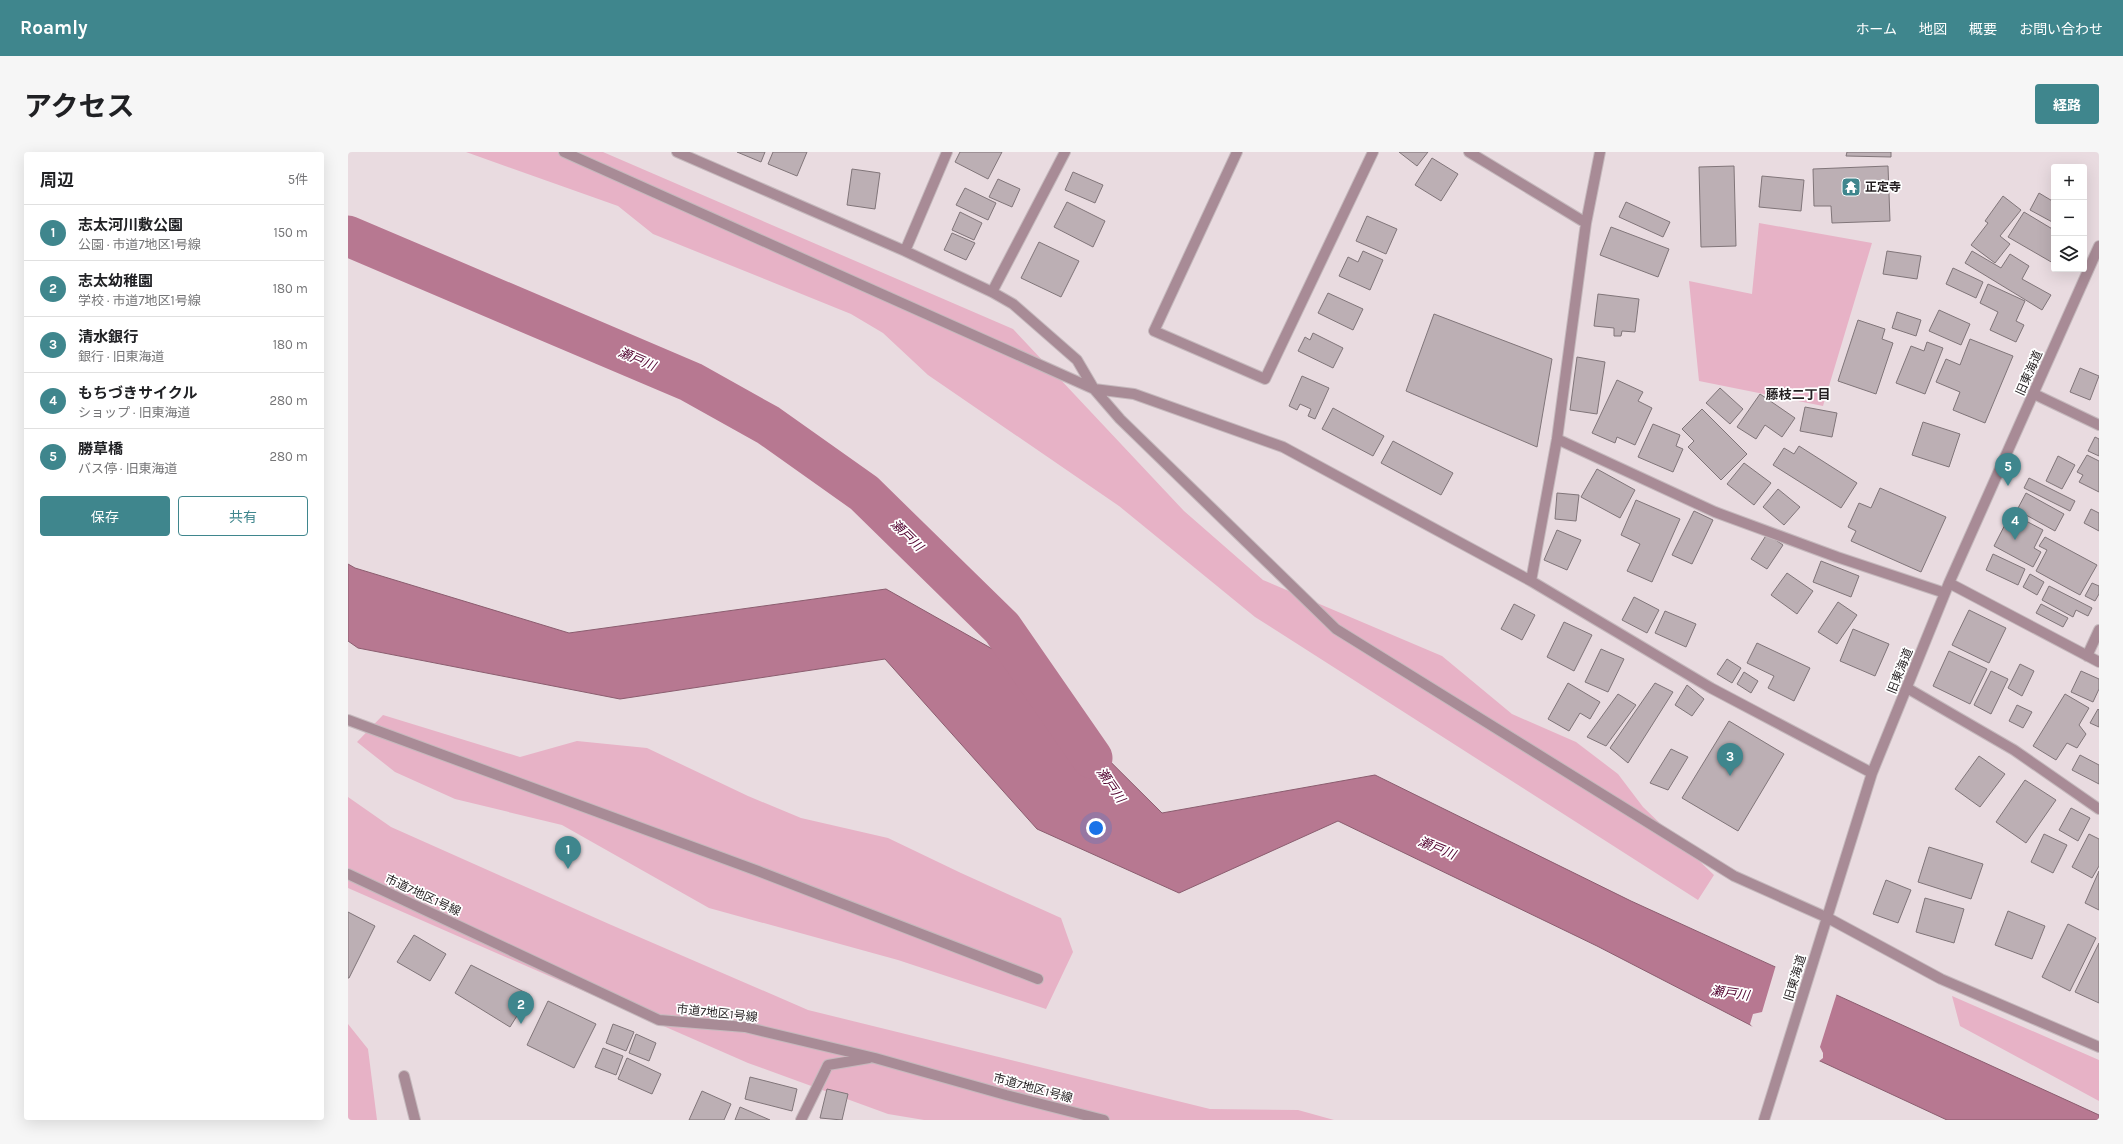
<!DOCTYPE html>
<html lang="ja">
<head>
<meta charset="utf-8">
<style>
	:root { --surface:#fff; --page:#f6f6f6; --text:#202124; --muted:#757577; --line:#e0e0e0; --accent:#3f868d }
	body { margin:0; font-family:Karla,"Noto Sans JP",sans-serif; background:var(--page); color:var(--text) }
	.controls { position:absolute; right:12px; top:12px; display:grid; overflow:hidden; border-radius:4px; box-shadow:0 4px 16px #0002 }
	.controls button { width:36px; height:36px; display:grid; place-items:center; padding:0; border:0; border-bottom:1px solid var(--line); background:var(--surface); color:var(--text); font:20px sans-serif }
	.you { position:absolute; left:748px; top:676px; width:14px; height:14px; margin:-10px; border:3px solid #fff; border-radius:50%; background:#1a73e8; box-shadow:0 0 0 6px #1a73e833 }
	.badge { display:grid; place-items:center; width:26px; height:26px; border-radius:50%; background:var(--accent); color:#fff; font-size:13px; font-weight:700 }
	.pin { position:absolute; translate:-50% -33px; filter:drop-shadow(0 1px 2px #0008) }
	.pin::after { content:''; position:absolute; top:21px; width:14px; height:12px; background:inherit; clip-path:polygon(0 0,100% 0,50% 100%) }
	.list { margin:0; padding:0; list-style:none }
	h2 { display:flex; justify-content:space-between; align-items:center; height:52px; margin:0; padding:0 16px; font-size:17px }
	h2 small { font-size:13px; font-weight:400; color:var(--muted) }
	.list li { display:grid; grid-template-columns:26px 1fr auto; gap:12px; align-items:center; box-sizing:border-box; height:56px; padding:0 16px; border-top:1px solid var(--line) }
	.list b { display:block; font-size:15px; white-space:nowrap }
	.list p { margin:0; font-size:13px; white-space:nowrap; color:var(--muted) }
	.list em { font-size:13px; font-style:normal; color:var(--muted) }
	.actions { display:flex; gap:8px; padding:12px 16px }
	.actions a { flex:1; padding:9px 0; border:1px solid var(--accent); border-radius:4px; text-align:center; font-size:14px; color:var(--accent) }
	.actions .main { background:var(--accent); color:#fff }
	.icon { flex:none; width:22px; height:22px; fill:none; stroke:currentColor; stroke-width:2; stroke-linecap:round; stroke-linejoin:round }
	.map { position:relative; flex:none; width:1751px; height:968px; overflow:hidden; border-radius:4px }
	header { display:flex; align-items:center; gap:24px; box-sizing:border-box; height:56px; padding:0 20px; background:var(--accent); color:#fff }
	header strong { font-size:19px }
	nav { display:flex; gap:22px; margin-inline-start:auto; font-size:14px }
	.intro { display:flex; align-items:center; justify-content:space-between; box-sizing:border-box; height:96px; padding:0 24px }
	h1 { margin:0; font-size:28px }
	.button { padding:10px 18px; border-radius:4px; background:var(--accent); color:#fff; font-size:14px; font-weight:700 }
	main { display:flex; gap:24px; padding:0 24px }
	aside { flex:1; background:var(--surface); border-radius:4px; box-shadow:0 4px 16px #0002 }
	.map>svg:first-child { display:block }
</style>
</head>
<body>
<header>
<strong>Roamly</strong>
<nav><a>ホーム</a><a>地図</a><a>概要</a><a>お問い合わせ</a></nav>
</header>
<div class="intro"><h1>アクセス</h1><a class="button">経路</a></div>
<main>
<aside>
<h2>周辺<small>5件</small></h2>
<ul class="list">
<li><span class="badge">1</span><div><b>志太河川敷公園</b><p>公園 · 市道7地区1号線</p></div><em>150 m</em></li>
<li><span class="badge">2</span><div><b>志太幼稚園</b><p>学校 · 市道7地区1号線</p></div><em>180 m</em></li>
<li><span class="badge">3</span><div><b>清水銀行</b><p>銀行 · 旧東海道</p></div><em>180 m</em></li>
<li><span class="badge">4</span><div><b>もちづきサイクル</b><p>ショップ · 旧東海道</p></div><em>280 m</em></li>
<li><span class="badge">5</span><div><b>勝草橋</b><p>バス停 · 旧東海道</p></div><em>280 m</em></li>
</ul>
<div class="actions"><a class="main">保存</a><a>共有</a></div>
</aside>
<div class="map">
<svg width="1751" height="968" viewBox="0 0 1751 968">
	<rect width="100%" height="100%" fill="#e9dbe0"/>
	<path fill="#e7b2c6" d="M118 0H255L665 177 836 359 915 428 1094 504 1164 562 1228 590 1270 622 1295 655 1366 723 1350 748 907 465 771 354 580 223 535 181 503 162 305 82 270 54Z
		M1411 71 1524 91 1475 254 1351 229 1341 129 1404 142Z
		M35 563 172 605 229 589 299 596 400 644 453 666 540 686 613 721 713 766 725 800 698 857 550 808 361 756 214 673 107 647 47 620 9 590Z
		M0 645 43 675 261 772 460 858 862 957 950 958 986 968H576L540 962 400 911 0 736Z
		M1604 844 1751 908V949L1612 874Z
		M0 872 20 897 29 968H0Z"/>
	<path fill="#b77891" stroke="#8b5d6f" d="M0 412 7 416 221 481 538 437 655 503 814 661 1027 623 1283 749 1751 963V968H1599L1472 909 1249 794 990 669 831 741 689 677 537 507 272 547 10 496 0 489Z"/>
	<path fill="#e9dbe0" d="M1428 813 1489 841 1472 895 1475 901V906L1470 910 1407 878 1402 872 1405 862 1414 860Z"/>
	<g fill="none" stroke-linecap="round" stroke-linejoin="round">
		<path stroke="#b77891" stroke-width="41" d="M0 84 343 230 420 273 516 341 654 476 744 606"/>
	</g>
	<path fill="#bcafb4" stroke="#807579" d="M389 0H417L413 10Z
		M425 0H459L449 24 420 12Z
		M612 0H654L640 27 607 10Z
		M1051 0H1080L1069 14Z
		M1499 0H1543V5L1498 4Z
		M1084 6 1110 22 1093 49 1067 33Z
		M1386 14 1388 94 1353 95 1351 15Z
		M1540 14 1542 69 1484 71 1483 54H1466L1465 17Z
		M504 17 532 21 527 57 499 53Z
		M725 20 755 33 747 51 717 38Z
		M1414 24 1456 28 1453 59 1411 55Z
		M650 27 672 37 664 55 641 45Z
		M617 36 648 51 640 68 608 53Z
		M1691 41 1706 50V71L1682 58Z
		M1655 44 1673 58 1652 84 1662 92 1647 111 1623 93 1640 71 1637 69Z
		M719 50 757 69 745 95 706 75Z
		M1278 50 1322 70 1315 85 1271 65Z
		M612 60 634 71 626 88 604 78Z
		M1676 60 1706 78 1705 111 1660 85Z
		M1019 64 1049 77 1038 102 1008 89Z
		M1263 75 1321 97 1310 125 1252 103Z
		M604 81 627 91 618 108 596 98Z
		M691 90 731 109 713 145 673 126Z
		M1015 99 1035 108 1022 138 991 124 1000 105 1010 110Z
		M1539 99 1573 104 1569 127 1535 122Z
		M1624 99 1653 116 1662 102 1681 114 1674 127 1703 143 1694 158 1617 111Z
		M1605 116 1635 130 1628 146 1598 132Z
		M1640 132 1677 149 1668 169 1676 173 1668 190 1642 178 1650 160 1632 151Z
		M980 141 1015 157 1005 178 970 161Z
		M1250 142 1291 147 1287 180 1274 179 1273 184H1266V176L1246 174Z
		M1591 158 1622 172 1613 193 1581 179Z
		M1549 160 1573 168 1568 184 1544 176Z
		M1086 162 1204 207 1189 295 1058 239Z
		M1510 168 1537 177 1534 187 1545 191 1528 242 1490 229Z
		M965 181 995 196 985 216 950 199 957 185 962 188Z
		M1622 187 1665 204 1637 271 1605 258 1612 240 1588 230 1598 207 1612 213Z
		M1579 190 1595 196 1577 242 1548 231 1563 194 1576 199Z
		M1229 205 1257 210 1249 262 1222 258Z
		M1732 216 1751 224 1742 248 1722 240Z
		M954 224 981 236 967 267 960 264 963 257 952 252 949 258 941 254Z
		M1269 228 1295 240 1290 249 1304 256 1287 293 1269 285 1267 291 1244 281Z
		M1372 236 1395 257 1382 272 1358 251Z
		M1412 242 1447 266 1434 285 1417 273 1408 287 1389 275Z
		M1457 255 1489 261 1484 285 1452 279Z
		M985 256 1036 284 1025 304 974 277Z
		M1354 257 1399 302 1373 328 1340 295 1346 289 1334 277Z
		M1575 270 1612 282 1601 315 1564 303Z
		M1305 272 1332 283 1328 294 1335 297 1325 320 1290 305Z
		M1747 285 1751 287V304L1740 299Z
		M1045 289 1105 321 1093 343 1033 311Z
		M1451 294 1509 331 1493 356 1425 313 1436 296 1446 302Z
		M1739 303 1751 309V340L1731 330 1735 323 1729 320Z
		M1710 304 1727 313 1714 337 1698 329Z
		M1396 311 1423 331 1406 353 1379 332Z
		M1249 317 1287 338 1272 366 1233 345Z
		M1681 326 1727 349 1722 359 1676 336Z
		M1532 336 1598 365 1573 420 1503 389 1508 379 1500 375 1511 351 1523 356Z
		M1430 337 1452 355 1436 373 1415 355Z
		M1209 341 1231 343 1228 369 1207 367Z
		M1678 341 1716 362 1707 379 1669 358Z
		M1288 348 1332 367 1304 430 1279 419 1292 392 1273 383Z
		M1743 357 1751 361V379L1736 371Z
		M1346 359 1365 368 1344 412 1324 403Z
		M1663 361 1695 378 1686 396 1693 400 1685 415 1646 394Z
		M1209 378 1233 388 1219 418 1196 408Z
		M1419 382 1435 393 1419 417 1403 407Z
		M1697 385 1749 413 1732 443 1688 419 1699 398 1691 394Z
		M1645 402 1677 417 1670 433 1638 418Z
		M1473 409 1511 424 1503 445 1465 430Z
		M1439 421 1465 439 1449 462 1423 443Z
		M1682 422 1696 430 1689 443 1675 435Z
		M1744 431 1751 434V442L1747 449 1737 444Z
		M1701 434 1744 456 1740 464 1728 458 1725 465 1694 448Z
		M1286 445 1311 458 1299 481 1274 468Z
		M1490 450 1509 463 1489 492 1470 480Z
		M1166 452 1187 463 1174 488 1153 477Z
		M1693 452 1720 466 1715 475 1688 461Z
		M1621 458 1658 476 1641 511 1604 493Z
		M1317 459 1348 472 1338 495 1307 481Z
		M1216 470 1244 483 1226 519 1199 505Z
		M1505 477 1541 492 1527 524 1492 509Z
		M1409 491 1462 516 1446 549 1420 536 1426 524 1399 511Z
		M1253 497 1276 507 1260 540 1237 530Z
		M1601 499 1639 517 1622 552 1585 534Z
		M1379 507 1393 516 1384 531 1369 522Z
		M1672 512 1686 519 1674 544 1660 536Z
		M1643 519 1660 527 1643 562 1626 553Z
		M1733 519 1751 527V537L1745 550 1723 540Z
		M1396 520 1410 529 1403 541 1389 532Z
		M1220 531 1252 550 1242 567 1232 561 1221 579 1200 567Z
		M1307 531 1325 540 1280 611 1262 596Z
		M1339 533 1356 547 1344 564 1327 553Z
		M1270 542 1288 553 1258 594 1239 585Z
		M1717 542 1741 556 1731 573 1738 582 1729 596 1719 591 1708 608 1685 594Z
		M1669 553 1684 560 1675 576 1661 569Z
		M1750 557 1751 558V575L1742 571Z
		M1381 569 1436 602 1390 679 1334 646Z
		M1323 597 1340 605 1320 638 1302 631Z
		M1732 603 1751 613V632L1724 618Z
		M1631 604 1657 622 1632 655 1607 637Z
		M1677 628 1708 648 1678 691 1648 670Z
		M1723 656 1742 666 1730 689 1711 678Z
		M1696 682 1719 693 1705 721 1683 710Z
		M1741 682 1751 687V714L1744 726 1724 715Z
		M1581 695 1635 712 1623 747 1570 730Z
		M1751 719V758L1737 751Z
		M1538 728 1563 738 1550 771 1525 762Z
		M1577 746 1616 757 1606 791 1568 780Z
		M1660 759 1697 774 1684 807 1647 793Z
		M0 760 27 774 1 826H0Z
		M1720 772 1748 786 1722 839 1694 825Z
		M66 783 98 802 82 829 49 810Z
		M1751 791V851L1727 840Z
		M123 813 182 843 162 875 107 841Z
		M200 849 248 872 226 916 179 893Z
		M265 872 286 880 278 899 258 891Z
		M288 882 308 891 301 909 281 901Z
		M255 896 275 904 268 923 247 915Z
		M279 906 313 922 304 942 270 927Z
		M402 925 449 937 444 959 397 947Z
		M479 937 500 942 494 968 472 966Z
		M354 939 383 952 376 968H341Z
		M392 955 422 968H387Z"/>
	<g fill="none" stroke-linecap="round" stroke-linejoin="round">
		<defs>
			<path id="minor" d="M216 0 746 237 786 242 935 295 1183 429 1363 536 1524 621
				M329 0 557 99 644 140 665 152 729 208 746 237 772 267 988 477 1386 724 1480 766 1593 827 1751 895
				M889 0 806 179 917 227 1025 0
				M1121 0 1238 71
				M557 99 599 0
				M644 140 717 0
				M1686 242 1751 273
				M1209 287 1367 360 1489 405 1597 441
				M1183 429 1209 287 1238 71 1252 0
				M1601 431 1751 510
				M1739 504 1751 478
				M1559 536 1666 598 1751 657
				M0 568 410 719 690 827
				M0 722 311 868 397 875 527 906 658 943 756 968
				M56 924 67 968
				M453 968 480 913 521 906
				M1416 968 1524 621 1601 431 1751 94"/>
		</defs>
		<use href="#minor" stroke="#c5b9bd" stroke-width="12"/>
		<use href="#minor" stroke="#a88b96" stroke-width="10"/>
	</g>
	<defs>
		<symbol id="temple-square" viewBox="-11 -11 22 22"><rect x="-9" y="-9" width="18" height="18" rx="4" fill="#3f868d" stroke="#fff"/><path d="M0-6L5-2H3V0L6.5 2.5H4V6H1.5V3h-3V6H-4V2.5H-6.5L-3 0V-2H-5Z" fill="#fff"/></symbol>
	</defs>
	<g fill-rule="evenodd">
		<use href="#temple-square" x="1492" y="24" width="22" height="22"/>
	</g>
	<g text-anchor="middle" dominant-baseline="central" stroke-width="3.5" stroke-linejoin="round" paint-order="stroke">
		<g font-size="12" font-weight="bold" fill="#231e20" stroke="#fff" text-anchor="start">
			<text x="1517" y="35">正定寺</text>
		</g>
		<g font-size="12" fill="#231e20" stroke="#fff">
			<text transform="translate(1681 221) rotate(-66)">旧東海道</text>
			<text transform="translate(1552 519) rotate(-68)">旧東海道</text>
			<text transform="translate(75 743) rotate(25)">市道7地区1号線</text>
			<text transform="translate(1447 826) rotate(-73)">旧東海道</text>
			<text transform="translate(369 861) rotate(6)">市道7地区1号線</text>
			<text transform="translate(685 936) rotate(15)">市道7地区1号線</text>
		</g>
		<g font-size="13" font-style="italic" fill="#52022f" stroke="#fff">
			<text transform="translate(289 207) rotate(23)">瀬戸川</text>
			<text transform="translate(559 383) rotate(44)">瀬戸川</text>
			<text transform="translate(763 633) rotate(55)">瀬戸川</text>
			<text transform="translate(1089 696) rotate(22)">瀬戸川</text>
			<text transform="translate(1382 841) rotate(8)">瀬戸川</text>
		</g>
		<g font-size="13" font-weight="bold" fill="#231e20" stroke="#fff">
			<text x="1450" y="242">藤枝二丁目</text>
		</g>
	</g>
</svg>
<div class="controls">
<button>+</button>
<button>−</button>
<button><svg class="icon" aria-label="layers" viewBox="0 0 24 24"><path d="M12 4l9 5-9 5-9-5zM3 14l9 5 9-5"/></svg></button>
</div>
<div class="you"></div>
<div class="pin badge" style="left:220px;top:717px">1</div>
<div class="pin badge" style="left:173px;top:872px">2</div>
<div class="pin badge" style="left:1382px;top:624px">3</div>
<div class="pin badge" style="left:1667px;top:388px">4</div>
<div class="pin badge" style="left:1660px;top:334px">5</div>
</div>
</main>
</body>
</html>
